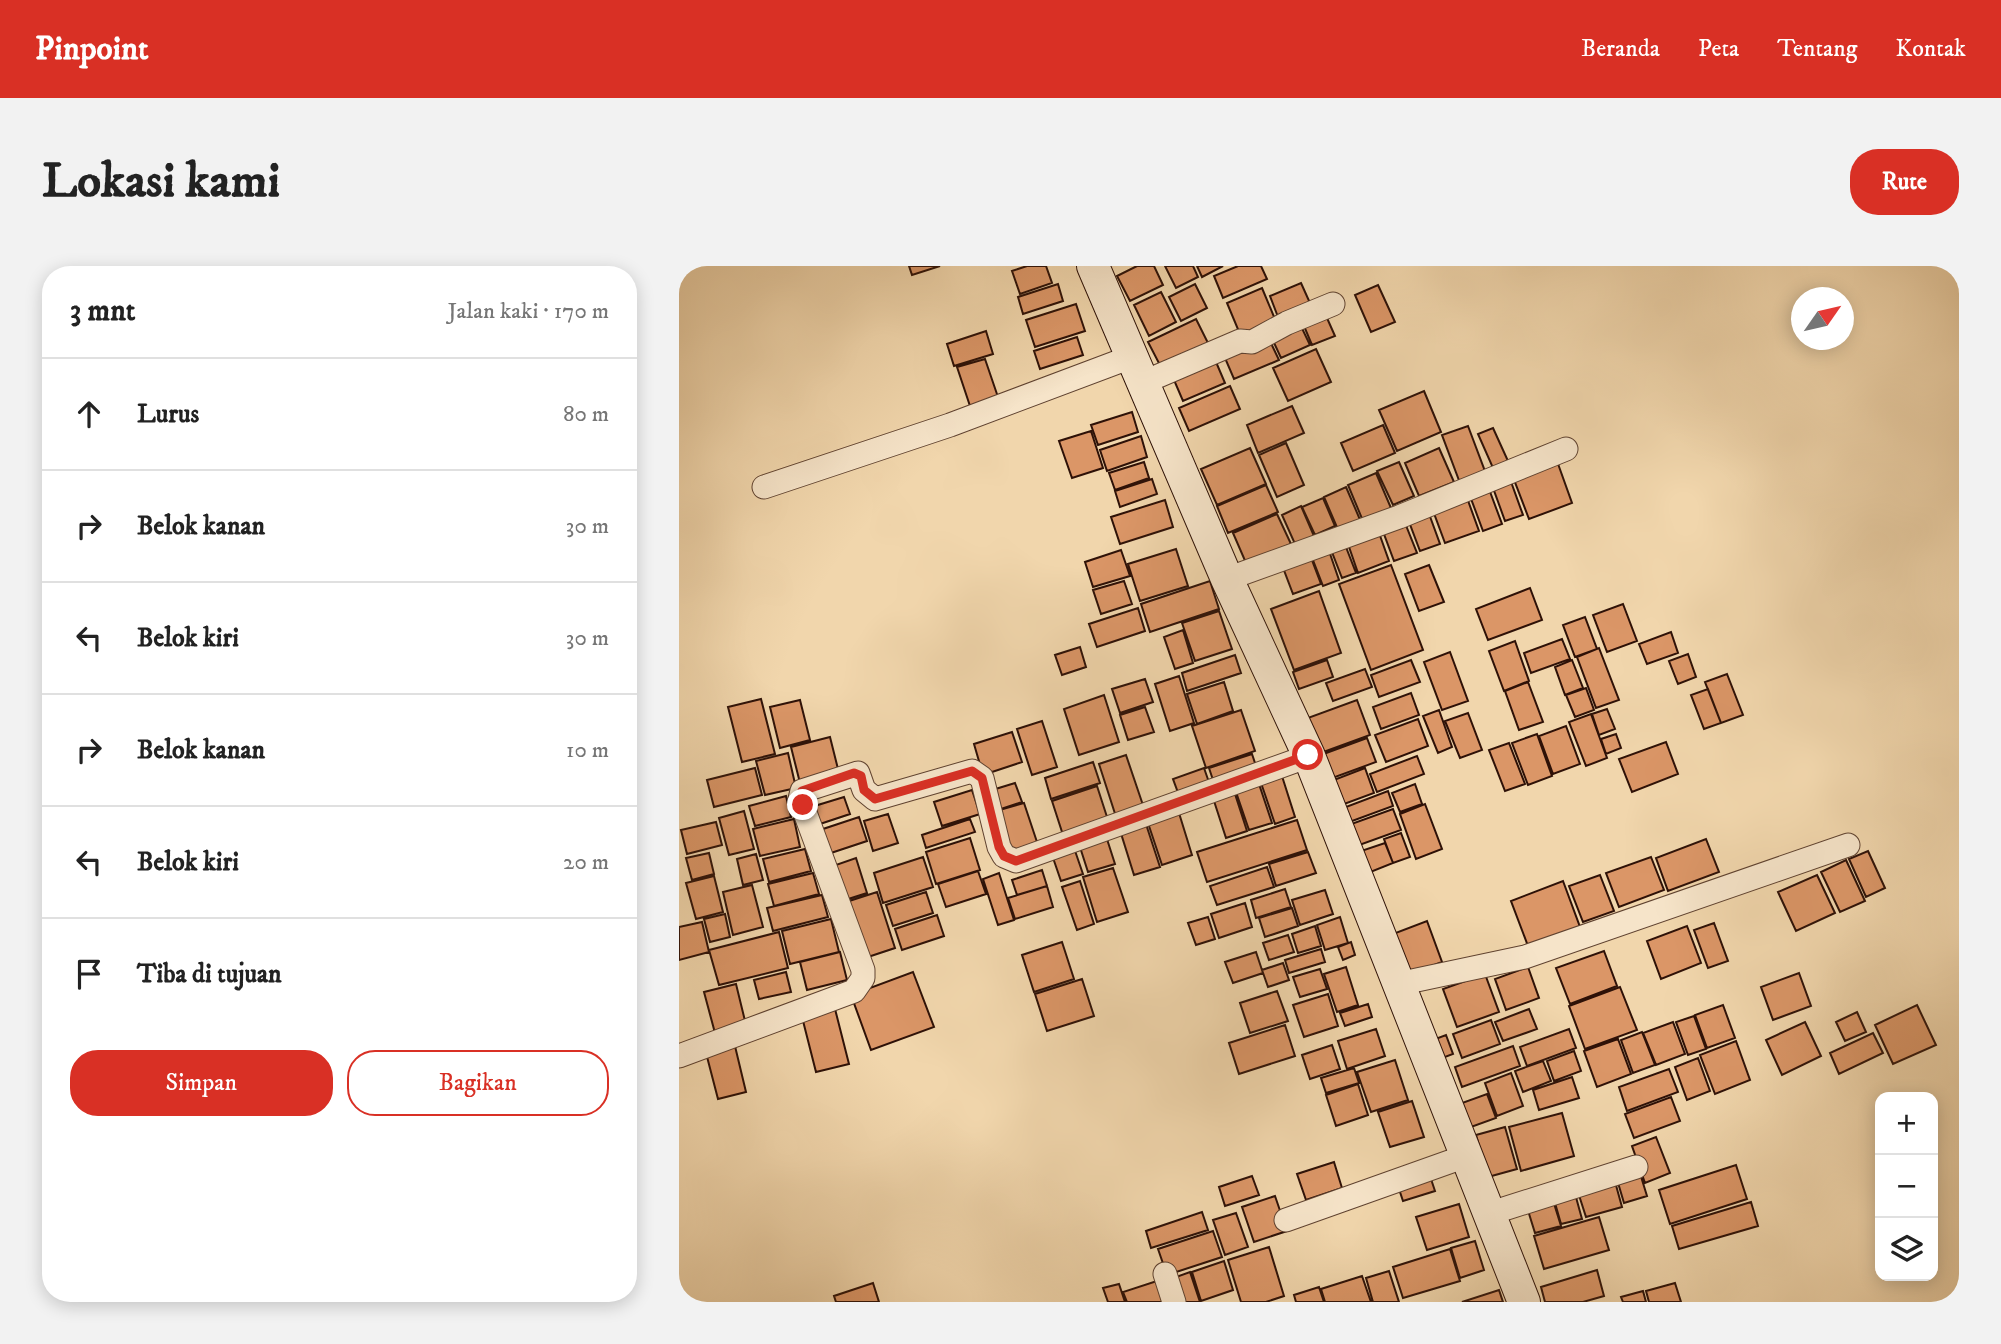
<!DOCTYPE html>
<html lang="id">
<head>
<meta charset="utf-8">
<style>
	:root { --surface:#fff; --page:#f2f2f2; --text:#222; --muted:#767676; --line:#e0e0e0; --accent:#d93025 }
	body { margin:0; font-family:"IM FELL DW Pica",serif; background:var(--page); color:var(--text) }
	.controls { position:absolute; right:21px; bottom:21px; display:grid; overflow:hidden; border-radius:14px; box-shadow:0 4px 18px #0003 }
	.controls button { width:63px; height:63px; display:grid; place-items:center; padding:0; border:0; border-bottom:2px solid var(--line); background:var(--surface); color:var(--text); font:35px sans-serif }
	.compass { position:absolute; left:1112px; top:21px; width:63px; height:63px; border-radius:50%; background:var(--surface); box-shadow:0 4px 18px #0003; rotate:56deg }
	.stop { position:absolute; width:21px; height:21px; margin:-16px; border:5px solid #d93025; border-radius:50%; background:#fff }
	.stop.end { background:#d93025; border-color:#fff; box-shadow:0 2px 7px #0008 }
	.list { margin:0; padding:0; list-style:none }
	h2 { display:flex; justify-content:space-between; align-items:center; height:91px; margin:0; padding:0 28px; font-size:30px }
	h2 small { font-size:23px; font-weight:400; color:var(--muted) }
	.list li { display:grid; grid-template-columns:46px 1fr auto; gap:21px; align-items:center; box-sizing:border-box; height:112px; padding:0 28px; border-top:2px solid var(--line) }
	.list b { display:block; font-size:26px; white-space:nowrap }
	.list em { font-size:23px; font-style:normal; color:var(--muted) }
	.actions { display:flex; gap:14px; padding:21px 28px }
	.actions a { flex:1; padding:16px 0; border:2px solid var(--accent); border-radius:28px; text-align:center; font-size:24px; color:var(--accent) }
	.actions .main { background:var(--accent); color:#fff }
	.icon { flex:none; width:38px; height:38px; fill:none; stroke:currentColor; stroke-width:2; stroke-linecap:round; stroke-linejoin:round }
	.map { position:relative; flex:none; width:1280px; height:1036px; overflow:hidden; border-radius:28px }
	header { display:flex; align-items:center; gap:42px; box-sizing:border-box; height:98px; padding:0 35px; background:var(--accent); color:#fff }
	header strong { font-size:33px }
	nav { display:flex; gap:38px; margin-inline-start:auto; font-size:24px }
	.intro { display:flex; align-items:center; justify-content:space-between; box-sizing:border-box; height:168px; padding:0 42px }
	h1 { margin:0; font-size:49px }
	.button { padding:18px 32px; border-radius:28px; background:var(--accent); color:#fff; font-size:24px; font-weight:700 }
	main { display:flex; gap:42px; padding:0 42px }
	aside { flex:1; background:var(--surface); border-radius:28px; box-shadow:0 4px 18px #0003 }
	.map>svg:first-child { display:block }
</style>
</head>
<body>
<header>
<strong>Pinpoint</strong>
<nav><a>Beranda</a><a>Peta</a><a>Tentang</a><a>Kontak</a></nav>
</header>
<div class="intro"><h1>Lokasi kami</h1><a class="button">Rute</a></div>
<main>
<aside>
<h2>3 mnt<small>Jalan kaki · 170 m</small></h2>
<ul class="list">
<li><svg class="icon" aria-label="ahead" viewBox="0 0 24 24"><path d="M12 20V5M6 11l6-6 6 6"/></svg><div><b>Lurus</b></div><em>80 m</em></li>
<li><svg class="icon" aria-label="right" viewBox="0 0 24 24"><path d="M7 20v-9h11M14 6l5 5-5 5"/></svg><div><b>Belok kanan</b></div><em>30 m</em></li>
<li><svg class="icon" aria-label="left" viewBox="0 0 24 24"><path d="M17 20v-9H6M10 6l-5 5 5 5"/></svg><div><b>Belok kiri</b></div><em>30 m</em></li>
<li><svg class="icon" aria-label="right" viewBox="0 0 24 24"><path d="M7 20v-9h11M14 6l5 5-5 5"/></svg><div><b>Belok kanan</b></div><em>10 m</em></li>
<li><svg class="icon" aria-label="left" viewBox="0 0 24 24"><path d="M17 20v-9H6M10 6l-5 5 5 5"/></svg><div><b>Belok kiri</b></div><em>20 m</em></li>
<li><svg class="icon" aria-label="arrive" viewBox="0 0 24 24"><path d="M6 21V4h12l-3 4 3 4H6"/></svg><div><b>Tiba di tujuan</b></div></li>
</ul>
<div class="actions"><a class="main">Simpan</a><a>Bagikan</a></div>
</aside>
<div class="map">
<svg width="1280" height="1036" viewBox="0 0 1280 1036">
	<rect width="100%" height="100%" fill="#f1d6ac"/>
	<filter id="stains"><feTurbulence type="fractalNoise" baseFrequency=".00286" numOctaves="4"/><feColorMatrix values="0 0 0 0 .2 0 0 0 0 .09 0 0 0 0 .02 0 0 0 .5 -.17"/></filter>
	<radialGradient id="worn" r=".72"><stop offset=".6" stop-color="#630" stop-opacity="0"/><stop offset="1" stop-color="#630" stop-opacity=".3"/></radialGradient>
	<path fill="#db9667" stroke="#2e1107" stroke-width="2" d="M230 0H261L233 9Z
		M348 0H367L373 17 341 28 333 5Z
		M458 0H475L484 19 451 35 438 10Z
		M486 0H514L519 11 497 22Z
		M518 0H544L523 11Z
		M559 0H582L588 13 544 32 535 10Z
		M622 17 631 37 599 51 591 30Z
		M379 18 384 35 344 48 339 31Z
		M516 18 528 42 502 55 490 31Z
		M699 19 716 56 692 66 676 29Z
		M583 22 598 58 563 73 548 37Z
		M482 26 497 56 470 70 455 39Z
		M397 38 406 65 356 81 347 54Z
		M644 43 656 70 633 79 622 53Z
		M517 53 531 81 484 105 469 76Z
		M620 56 631 79 602 92 591 68Z
		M307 65 314 88 275 100 268 78Z
		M398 71 404 89 361 103 355 85Z
		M590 73 600 94 555 113 546 92Z
		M637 83 652 116 609 135 594 102Z
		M534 89 546 117 504 135 492 107Z
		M306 93 320 134 292 143 278 101Z
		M551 120 561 143 510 165 500 142Z
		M745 125 762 166 718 185 700 144Z
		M613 140 625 167 579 187 568 159Z
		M453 146 459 166 419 179 412 159Z
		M704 159 716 187 674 205 662 177Z
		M789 160 807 208 781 217 763 169Z
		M814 162 829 195 814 202 799 168Z
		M412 165 424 202 393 212 380 175Z
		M462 170 468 191 428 205 421 184Z
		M607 177 625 219 598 231 580 189Z
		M571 182 587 218 538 239 522 203Z
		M760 182 775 216 740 230 726 197Z
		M878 195 893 237 850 253 834 211Z
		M465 196 470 212 436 224 430 207Z
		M720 196 735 230 714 239 698 205Z
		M697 207 712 242 684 255 669 219Z
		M473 213 478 228 441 241 436 225Z
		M831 213 844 249 826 255 813 219Z
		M587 219 599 246 549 267 538 240Z
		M667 221 682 256 660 266 645 231Z
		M810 223 823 258 804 265 791 230Z
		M787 229 800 265 766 277 753 242Z
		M644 232 656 260 636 269 623 241Z
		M486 234 494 261 441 278 432 251Z
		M622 240 635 270 616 278 603 249Z
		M749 245 761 278 741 285 729 253Z
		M598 248 612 278 567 297 554 267Z
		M724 252 738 287 715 295 702 260Z
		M699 264 710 295 679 307 668 275Z
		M665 276 677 307 663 312 651 281Z
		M649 282 660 314 644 320 632 289Z
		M497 283 509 320 461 335 449 298Z
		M442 284 451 310 414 321 406 296Z
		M631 289 642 318 614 328 603 299Z
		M712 299 744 384 692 404 660 318Z
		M750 299 765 336 740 345 726 308Z
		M445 315 453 338 422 348 414 324Z
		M531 315 540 343 471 366 462 338Z
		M851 322 863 354 809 374 797 343Z
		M640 325 662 387 615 404 592 343Z
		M944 338 958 375 928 386 914 349Z
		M459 342 466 365 418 381 410 358Z
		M540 345 553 383 516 395 503 357Z
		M906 351 918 383 896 391 884 359Z
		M504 364 514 397 496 403 485 371Z
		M992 366 999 387 968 398 960 378Z
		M883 373 891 393 852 407 845 387Z
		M836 375 850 415 825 425 810 385Z
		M401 381 407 401 383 409 376 389Z
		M920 382 940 434 917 442 898 391Z
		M771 386 789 435 763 444 745 396Z
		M1009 388 1017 411 999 418 990 395Z
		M556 389 562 407 508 425 503 407Z
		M648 394 654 411 620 423 614 406Z
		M732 394 741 416 700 431 692 409Z
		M893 394 904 422 886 429 876 401Z
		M686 403 693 421 654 435 647 417Z
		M1048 408 1064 449 1042 457 1026 416Z
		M500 410 515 457 491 465 476 418Z
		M466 413 474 436 441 447 433 423Z
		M545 416 554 445 518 458 508 428Z
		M849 416 864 456 840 464 826 425Z
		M907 422 915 444 896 451 887 429Z
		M1029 423 1042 457 1025 463 1012 429Z
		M732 427 740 449 702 463 694 441Z
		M425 429 440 476 400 489 385 443Z
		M82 433 96 488 63 496 49 441Z
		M121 434 131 474 101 482 91 441Z
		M678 434 691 469 639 488 626 453Z
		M466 441 475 466 449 474 441 449Z
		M928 443 936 463 920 469 913 448Z
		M562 444 576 485 527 502 513 460Z
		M760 444 773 481 759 487 744 450Z
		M789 447 803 484 781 492 766 455Z
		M912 448 928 492 907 500 890 456Z
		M739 453 749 480 707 496 696 469Z
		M363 455 378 501 353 509 338 463Z
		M887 460 901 498 874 508 860 470Z
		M333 466 343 496 304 509 295 478Z
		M858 468 873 510 849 519 833 477Z
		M937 468 942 482 927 488 922 473Z
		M151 471 161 511 122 521 112 481Z
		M688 472 697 496 648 514 639 490Z
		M987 476 999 508 953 526 940 493Z
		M830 477 846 518 826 525 810 484Z
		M109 487 117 522 86 529 77 495Z
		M573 488 579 506 536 520 530 502Z
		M447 489 467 548 439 557 420 498Z
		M738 490 745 508 698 526 691 508Z
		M414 496 421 517 372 533 366 512Z
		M76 502 83 529 35 541 28 514Z
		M525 502 532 522 501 532 494 513Z
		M686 502 695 527 657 541 647 517Z
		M602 507 616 551 596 558 581 514Z
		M336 517 343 536 316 545 310 525Z
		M580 518 593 557 570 564 557 526Z
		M736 518 743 538 721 546 713 527Z
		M418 520 429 554 384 569 373 535Z
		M293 524 301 548 263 560 255 536Z
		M709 525 714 540 665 558 659 544Z
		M556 528 568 565 547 572 535 535Z
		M107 530 112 551 76 560 70 540Z
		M165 531 171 548 135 560 129 542Z
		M345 537 359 579 331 588 317 545Z
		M746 538 763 583 737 593 721 548Z
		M714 543 722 564 672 582 664 561Z
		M65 545 75 583 50 589 40 552Z
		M500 547 513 589 483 599 469 557Z
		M209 548 219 577 194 585 185 555Z
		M180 551 188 575 146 589 138 565Z
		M465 552 481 601 455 609 440 561Z
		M115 553 121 581 81 590 74 563Z
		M291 553 296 566 247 582 243 569Z
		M618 554 628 584 528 616 518 586Z
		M37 556 43 579 8 588 2 564Z
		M722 567 731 591 714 597 705 573Z
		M427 570 436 598 409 606 400 578Z
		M291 572 301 604 257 618 247 586Z
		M1027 573 1040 606 989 625 977 592Z
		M706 577 714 597 684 609 676 587Z
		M394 579 404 608 382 615 372 586Z
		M126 583 132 605 90 616 84 593Z
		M1189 585 1206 622 1187 631 1170 593Z
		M629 586 637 607 597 620 590 598Z
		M30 587 35 608 13 614 7 592Z
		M77 588 84 614 64 619 58 593Z
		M244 591 254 621 204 637 195 607Z
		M972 591 985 624 940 641 927 607Z
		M177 592 188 627 163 635 151 601Z
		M1167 594 1186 635 1161 646 1142 606Z
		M588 601 595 621 538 639 531 620Z
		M434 602 449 646 418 656 404 611Z
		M363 604 368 620 338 629 333 614Z
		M299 605 307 628 267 641 259 618Z
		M134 607 140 628 95 640 89 618Z
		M320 607 335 654 319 659 304 613Z
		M921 609 935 645 904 656 890 620Z
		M1138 609 1156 647 1117 665 1099 626Z
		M35 610 44 646 17 653 7 617Z
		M401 615 415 658 398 664 383 621Z
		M884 615 901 661 849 680 832 635Z
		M73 619 84 661 54 669 44 626Z
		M368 620 374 641 336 653 329 632Z
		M606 623 612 641 577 652 572 634Z
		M646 624 654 648 621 659 613 634Z
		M198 626 216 682 183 693 164 637Z
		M247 626 254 647 214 660 207 639Z
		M143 629 149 651 94 665 88 642Z
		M566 637 573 661 540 672 532 648Z
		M613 642 619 660 586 671 580 652Z
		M46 648 51 671 31 676 25 653Z
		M258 649 265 670 223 684 216 663Z
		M529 651 536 673 517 679 509 657Z
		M661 651 669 677 646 684 638 659Z
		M152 653 160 686 111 698 103 665Z
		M748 655 763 696 722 712 706 671Z
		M23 656 30 686 0 694V661Z
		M1035 657 1049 695 1029 702 1015 664Z
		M636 660 642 680 619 687 613 668Z
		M1008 660 1022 697 982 713 968 675Z
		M100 666 109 702 40 719 30 684Z
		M609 669 615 686 590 694 584 677Z
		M383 676 395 713 355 726 343 689Z
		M672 676 676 689 664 694 659 681Z
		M642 683 646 696 610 707 606 694Z
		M925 685 938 720 891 738 877 702Z
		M161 686 168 714 128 724 121 696Z
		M577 686 584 707 554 717 546 696Z
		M604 697 610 714 589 721 583 704Z
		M667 701 679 739 658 746 645 708Z
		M849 701 860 732 827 744 816 713Z
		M641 703 648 723 621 731 614 711Z
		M107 706 112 726 80 733 75 714Z
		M234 706 255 761 192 784 172 729Z
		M1120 707 1132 740 1094 754 1082 721Z
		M806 708 820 746 778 761 764 723Z
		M403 713 415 750 368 765 356 728Z
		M57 718 67 759 36 767 25 726Z
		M941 721 958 764 906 783 890 740Z
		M598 725 609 755 571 767 561 737Z
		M649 728 659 760 625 771 614 739Z
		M689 738 693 751 666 760 661 747Z
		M155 739 170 798 137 806 122 747Z
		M1044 739 1056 772 1028 782 1016 749Z
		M1238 739 1257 779 1214 798 1196 759Z
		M850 743 858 763 824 775 816 756Z
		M1178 746 1187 766 1166 775 1157 756Z
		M1015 750 1027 783 1009 789 997 756Z
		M812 754 821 778 783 792 774 768Z
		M994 756 1006 788 977 799 964 767Z
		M1126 756 1142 790 1103 809 1087 774Z
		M606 759 616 790 560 808 550 777Z
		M697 763 706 790 668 803 659 775Z
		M890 763 897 782 848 800 841 781Z
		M963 766 976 799 954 807 942 774Z
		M1194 767 1204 787 1160 808 1151 787Z
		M767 769 774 788 758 794 751 775Z
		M939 773 952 808 918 821 905 785Z
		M1057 775 1071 814 1036 828 1021 789Z
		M55 776 67 826 39 833 26 783Z
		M653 779 661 803 631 813 623 789Z
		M834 780 841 800 783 821 776 801Z
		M895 785 902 805 875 815 868 795Z
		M1019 792 1031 825 1008 834 996 801Z
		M716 794 729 834 692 846 678 806Z
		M864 795 872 815 844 826 836 805Z
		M675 802 680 817 647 827 642 812Z
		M990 803 999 826 948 845 940 821Z
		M832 807 844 840 818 850 806 817Z
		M893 811 900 832 860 844 854 824Z
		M679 818 689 849 657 860 647 829Z
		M808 828 817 852 792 861 783 837Z
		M992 831 1001 855 955 872 946 848Z
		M733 835 745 871 711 881 699 846Z
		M883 847 895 890 842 905 830 861Z
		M826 861 838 903 809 911 797 869Z
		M977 871 991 907 966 917 953 880Z
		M655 896 663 922 627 934 618 908Z
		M1057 899 1068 933 991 958 980 924Z
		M960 904 968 930 945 937 937 910Z
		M750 907 756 925 724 935 718 917Z
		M573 910 580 929 546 940 540 921Z
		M935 912 943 941 907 951 898 923Z
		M895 924 903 953 882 958 874 930Z
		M596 930 608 965 575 976 563 941Z
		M873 931 882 960 856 967 847 938Z
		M1072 936 1079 960 1000 983 993 960Z
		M780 938 790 971 748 984 737 951Z
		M523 946 529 964 472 982 467 965Z
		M557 947 569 981 546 989 534 954Z
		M920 951 930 984 865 1003 855 970Z
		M534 965 543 991 488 1009 479 983Z
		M796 975 805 1004 781 1012 772 982Z
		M590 981 605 1030 587 1036H562L549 994Z
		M771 983 781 1015 724 1032 714 1001Z
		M545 995 554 1024 522 1035 513 1006Z
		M918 1004 925 1030 904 1036H866L862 1021Z
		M710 1005 720 1036H694L687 1012Z
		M511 1006 521 1036H505L497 1011Z
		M683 1010 692 1036H646L642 1023Z
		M484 1013 492 1036H448L444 1026Z
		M194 1017 200 1036H157L155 1030Z
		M996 1017 1002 1036H970L967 1025Z
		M440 1018 446 1036H429L424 1022Z
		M640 1021 645 1036H617L615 1029Z
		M820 1024 824 1036H783Z
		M964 1025 967 1036H944L942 1031Z"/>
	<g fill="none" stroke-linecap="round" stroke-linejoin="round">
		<defs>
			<path id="street" d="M463 117 561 75 573 76 608 57 654 38
				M85 221 271 159 452 91
				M548 313 720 251 887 183
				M719 718 846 691 1169 579
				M0 790 175 725 184 712V704L121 533 123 525 179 507 185 524 196 533 293 505 303 512 320 581 325 590 337 595 630 490
				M809 948 957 901
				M607 954 787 890
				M486 1008 495 1036"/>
			<path id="secondary" d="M414 0 548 313 630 490 845 1036"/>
		</defs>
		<use href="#street" stroke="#5f4230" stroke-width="25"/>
		<use href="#secondary" stroke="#2e1107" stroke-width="34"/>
		<use href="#street" stroke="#f6e4c9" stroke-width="23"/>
		<use href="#secondary" stroke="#f6e4c9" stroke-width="32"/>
	</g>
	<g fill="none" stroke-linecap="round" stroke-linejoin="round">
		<path stroke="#d93025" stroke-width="9" d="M124 539 123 525 175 507 182 510 185 524 196 533 293 505 303 512 320 581 325 590 337 595 629 489"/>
	</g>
	<rect width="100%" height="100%" filter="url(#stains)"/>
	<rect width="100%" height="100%" fill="url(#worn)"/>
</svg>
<div class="controls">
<button>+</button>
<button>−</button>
<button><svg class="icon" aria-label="layers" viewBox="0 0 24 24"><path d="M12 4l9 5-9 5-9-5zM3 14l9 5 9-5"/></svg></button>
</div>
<svg class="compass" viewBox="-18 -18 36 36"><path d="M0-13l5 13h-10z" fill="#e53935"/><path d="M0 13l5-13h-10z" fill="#767676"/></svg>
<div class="stop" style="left:629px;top:489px"></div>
<div class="stop end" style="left:124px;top:539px"></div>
</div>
</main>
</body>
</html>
